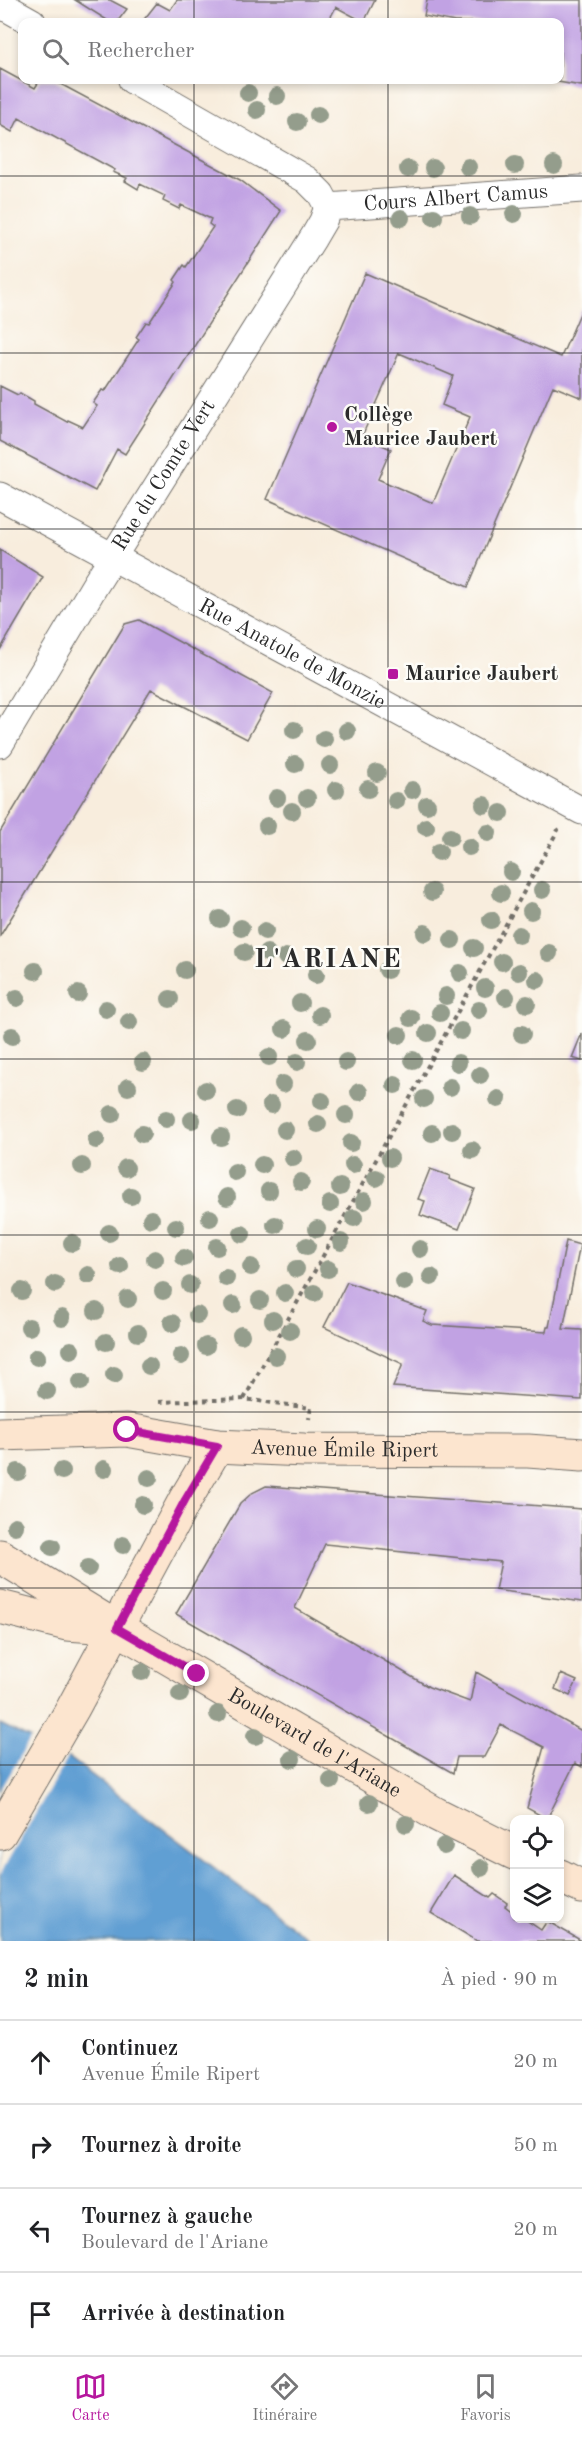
<!DOCTYPE html>
<html lang="fr">
<head>
<meta charset="utf-8">
<style>
	:root { --surface:#fff; --page:#f6f6f6; --text:#202124; --muted:#757577; --line:#e0e0e0; --accent:#b5179e }
	body { margin:0; font-family:"Old Standard TT",serif; background:var(--page); color:var(--text) }
	.controls { position:absolute; right:18px; bottom:18px; display:grid; overflow:hidden; border-radius:12px; box-shadow:0 3px 9px #0003 }
	.controls button { width:54px; height:54px; display:grid; place-items:center; padding:0; border:0; border-bottom:2px solid var(--line); background:var(--surface); color:var(--text); font:30px sans-serif }
	.stop { position:absolute; width:18px; height:18px; margin:-14px; border:4px solid #b5179e; border-radius:50%; background:#fff }
	.stop.end { background:#b5179e; border-color:#fff; box-shadow:0 2px 6px #0008 }
	.list { margin:0; padding:0; list-style:none }
	h2 { display:flex; justify-content:space-between; align-items:center; height:78px; margin:0; padding:0 24px; font-size:26px }
	h2 small { font-size:20px; font-weight:400; color:var(--muted) }
	.list li { display:grid; grid-template-columns:39px 1fr auto; gap:18px; align-items:center; box-sizing:border-box; height:84px; padding:0 24px; border-top:2px solid var(--line) }
	.list b { display:block; font-size:22px; white-space:nowrap }
	.list p { margin:0; font-size:20px; white-space:nowrap; color:var(--muted) }
	.list em { font-size:20px; font-style:normal; color:var(--muted) }
	.icon { flex:none; width:33px; height:33px; fill:none; stroke:currentColor; stroke-width:2; stroke-linecap:round; stroke-linejoin:round }
	.map { position:relative; flex:none; width:582px; height:1941px; overflow:hidden }
	.search { position:absolute; background:var(--surface); box-shadow:0 3px 9px #0003; left:18px; right:18px; top:18px; height:66px; display:flex; align-items:center; gap:15px; box-sizing:border-box; padding:0 21px; border-radius:12px; color:var(--muted); font-size:22px }
	.sheet { height:414px; background:var(--surface) }
	nav { display:flex; justify-content:space-around; align-items:center; box-sizing:border-box; height:84px; border-top:2px solid var(--line); background:var(--surface); font-size:16px; color:var(--muted) }
	nav a { display:grid; justify-items:center; gap:3px }
	nav .on { color:var(--accent) }
	.map>svg:first-child { display:block }
</style>
</head>
<body>
<div class="map">
<svg width="582" height="1941" viewBox="0 0 582 1941">
	<rect width="100%" height="100%" fill="#fdfcf7"/>
	<filter id="ink" filterUnits="userSpaceOnUse"><feTurbulence type="fractalNoise" baseFrequency=".0167" numOctaves="2"/><feDisplacementMap in="SourceGraphic" scale="12" xChannelSelector="R" yChannelSelector="G"/><feConvolveMatrix kernelMatrix="1 2 1 2 8 2 1 2 1" color-interpolation-filters="sRGB"/></filter>
	<filter id="wash" filterUnits="userSpaceOnUse"><feTurbulence type="fractalNoise" baseFrequency=".008" numOctaves="4" result="noise"/><feDisplacementMap in="SourceGraphic" scale="24" xChannelSelector="R" yChannelSelector="G"/><feGaussianBlur stdDeviation="1.35" result="paint"/><feColorMatrix in="noise" values="0 0 0 0 0 0 0 0 0 0 0 0 0 0 0 0 0 1.4 0 .05"/><feComposite in="paint" operator="in"/></filter>
	<g filter="url(#wash)">
		<rect width="100%" height="100%" fill="#f8eddd"/>
		<path fill="#619fd3" stroke="#46657f" stroke-width="1.5" d="M0 1724 68 1757 311 1941H0Z"/>
		<path fill="#f8eddd" d="M32 1736 70 1754 0 1875V1791Z"/>
		<g id="blocks">
			<path fill="#c1a2e3" fill-rule="evenodd" d="M75 0H110L127 9 117 22H110Z
				M177 0H375L364 22 336 7 328 22H142L157 3 170 10Z
				M427 0H582V86L552 81 560 80V22H455L424 16Z
				M0 69 35 88 40 80H53L240 180 281 211 125 454 117 449 95 491 0 441V386L18 395 20 393 34 401V404L67 422 68 420 83 427 97 406 93 403 102 390 105 391 139 339 136 337 146 322 149 323 176 282 174 280 184 265 186 267 213 227 209 224 211 219 181 205 179 209 163 201 165 196 140 184 138 189 125 181 127 178 113 172 115 170 19 118 12 132 0 125Z
				M365 273 561 357 582 309V398L553 386 468 587 267 499ZM399 353 453 376 442 405 470 417 433 503 378 479 391 449 362 436Z
				M0 550 43 577 0 650Z
				M139 620 273 693 247 739 151 689 0 936V832L125 624Z
				M582 1033V1061L572 1058Z
				M430 1169 450 1176 449 1179 475 1189 459 1229 420 1215 425 1201 418 1199Z
				M566 1241 580 1245 563 1329 582 1330V1400L393 1387 403 1364 324 1327 347 1282 427 1311 423 1321 432 1325 546 1332 547 1327H549Z
				M266 1486 582 1509V1602L495 1590 501 1562 325 1544 295 1608 429 1687 470 1702 476 1672 582 1731V1767L575 1763 547 1819 527 1808 544 1747 501 1725 484 1757H457L453 1773 176 1614 240 1504 252 1493Z
				M561 1674 577 1681 570 1696 555 1689Z
				M454 1875 490 1898 494 1894 507 1903 505 1906 514 1913V1918H523L541 1930 547 1921 582 1941H477L431 1913Z"/>
		</g>
	</g>
	<g filter="url(#ink)">
		<use href="#blocks" fill-opacity="0" stroke="#736f69" stroke-width="1.5"/>
		<g fill="none" stroke-linecap="round" stroke-linejoin="round">
			<defs>
				<g id="street">
					<path d="M0 4 32 22"/>
					<path d="M132 80 307 180 321 194 328 207"/>
					<path id="s1" d="M328 207 582 189"/>
					<path id="s2" d="M0 496 582 811"/>
					<path id="s3" d="M0 744 95 585 313 238 323 221 328 207"/>
				</g>
				<g id="secondary">
					<path id="s4" d="M0 1434 127 1430 217 1446 304 1450 528 1451 582 1455"/>
					<path id="s5" d="M0 1556 117 1628 436 1814 514 1853"/>
					<path d="M0 1607 67 1624 109 1627"/>
					<path d="M0 1833 73 1708 185 1500 217 1446"/>
					<path d="M560 1876 582 1887"/>
				</g>
			</defs>
			<use href="#street" stroke="#736f69" stroke-width="29"/>
			<use href="#secondary" stroke="#736f69" stroke-width="35"/>
			<path stroke="#736f69" stroke-width="4" stroke-dasharray="4.5 4.5" stroke-linecap="butt" d="M244 1399 558 830 557 829
				M159 1402 244 1399 311 1408 309 1419"/>
			<use href="#street" stroke="#fff" stroke-width="27"/>
			<use href="#secondary" stroke="#fce5cf" stroke-width="33"/>
		</g>
		<g fill="#949d8c">
			<circle cx="248" cy="93" r="9"/>
			<circle cx="277" cy="96" r="9"/>
			<circle cx="257" cy="110" r="9"/>
			<circle cx="318" cy="115" r="9"/>
			<circle cx="297" cy="122" r="9"/>
			<circle cx="515" cy="165" r="9"/>
			<circle cx="554" cy="165" r="9"/>
			<circle cx="468" cy="167" r="9"/>
			<circle cx="433" cy="168" r="9"/>
			<circle cx="408" cy="169" r="9"/>
			<circle cx="514" cy="214" r="9"/>
			<circle cx="470" cy="216" r="9"/>
			<circle cx="434" cy="217" r="9"/>
			<circle cx="401" cy="218" r="9"/>
			<circle cx="294" cy="730" r="9"/>
			<circle cx="347" cy="731" r="9"/>
			<circle cx="324" cy="739" r="9"/>
			<circle cx="295" cy="764" r="9"/>
			<circle cx="330" cy="765" r="9"/>
			<circle cx="377" cy="773" r="9"/>
			<circle cx="368" cy="789" r="9"/>
			<circle cx="336" cy="790" r="9"/>
			<circle cx="412" cy="790" r="9"/>
			<circle cx="277" cy="798" r="9"/>
			<circle cx="307" cy="798" r="9"/>
			<circle cx="396" cy="801" r="9"/>
			<circle cx="427" cy="805" r="9"/>
			<circle cx="484" cy="805" r="9"/>
			<circle cx="292" cy="811" r="9"/>
			<circle cx="501" cy="813" r="9"/>
			<circle cx="267" cy="826" r="9"/>
			<circle cx="426" cy="827" r="9"/>
			<circle cx="488" cy="833" r="9"/>
			<circle cx="450" cy="837" r="9"/>
			<circle cx="469" cy="847" r="9"/>
			<circle cx="439" cy="852" r="9"/>
			<circle cx="511" cy="872" r="9"/>
			<circle cx="542" cy="890" r="9"/>
			<circle cx="432" cy="892" r="9"/>
			<circle cx="501" cy="893" r="9"/>
			<circle cx="531" cy="911" r="9"/>
			<circle cx="220" cy="919" r="9"/>
			<circle cx="491" cy="920" r="9"/>
			<circle cx="241" cy="928" r="9"/>
			<circle cx="265" cy="931" r="9"/>
			<circle cx="425" cy="933" r="9"/>
			<circle cx="519" cy="935" r="9"/>
			<circle cx="452" cy="940" r="9"/>
			<circle cx="474" cy="948" r="9"/>
			<circle cx="244" cy="952" r="9"/>
			<circle cx="267" cy="953" r="9"/>
			<circle cx="549" cy="953" r="9"/>
			<circle cx="286" cy="957" r="9"/>
			<circle cx="502" cy="962" r="9"/>
			<circle cx="185" cy="970" r="9"/>
			<circle cx="387" cy="970" r="9"/>
			<circle cx="35" cy="971" r="9"/>
			<circle cx="519" cy="972" r="9"/>
			<circle cx="460" cy="973" r="9"/>
			<circle cx="316" cy="975" r="9"/>
			<circle cx="537" cy="980" r="9"/>
			<circle cx="485" cy="988" r="9"/>
			<circle cx="78" cy="994" r="9"/>
			<circle cx="446" cy="996" r="9"/>
			<circle cx="506" cy="997" r="9"/>
			<circle cx="17" cy="998" r="9"/>
			<circle cx="170" cy="999" r="9"/>
			<circle cx="300" cy="1003" r="9"/>
			<circle cx="527" cy="1004" r="9"/>
			<circle cx="106" cy="1009" r="9"/>
			<circle cx="479" cy="1010" r="9"/>
			<circle cx="440" cy="1013" r="9"/>
			<circle cx="320" cy="1015" r="9"/>
			<circle cx="411" cy="1018" r="9"/>
			<circle cx="129" cy="1022" r="9"/>
			<circle cx="284" cy="1029" r="9"/>
			<circle cx="461" cy="1031" r="9"/>
			<circle cx="428" cy="1033" r="9"/>
			<circle cx="522" cy="1034" r="9"/>
			<circle cx="399" cy="1035" r="9"/>
			<circle cx="12" cy="1036" r="9"/>
			<circle cx="308" cy="1040" r="9"/>
			<circle cx="269" cy="1057" r="9"/>
			<circle cx="413" cy="1060" r="9"/>
			<circle cx="143" cy="1062" r="9"/>
			<circle cx="297" cy="1062" r="9"/>
			<circle cx="346" cy="1062" r="9"/>
			<circle cx="458" cy="1063" r="9"/>
			<circle cx="480" cy="1075" r="9"/>
			<circle cx="283" cy="1084" r="9"/>
			<circle cx="395" cy="1085" r="9"/>
			<circle cx="128" cy="1087" r="9"/>
			<circle cx="450" cy="1087" r="9"/>
			<circle cx="206" cy="1090" r="9"/>
			<circle cx="359" cy="1092" r="9"/>
			<circle cx="424" cy="1099" r="9"/>
			<circle cx="498" cy="1099" r="9"/>
			<circle cx="322" cy="1101" r="9"/>
			<circle cx="271" cy="1105" r="9"/>
			<circle cx="237" cy="1110" r="9"/>
			<circle cx="112" cy="1114" r="9"/>
			<circle cx="346" cy="1115" r="9"/>
			<circle cx="166" cy="1119" r="9"/>
			<circle cx="192" cy="1120" r="9"/>
			<circle cx="318" cy="1124" r="9"/>
			<circle cx="285" cy="1130" r="9"/>
			<circle cx="452" cy="1131" r="9"/>
			<circle cx="432" cy="1133" r="9"/>
			<circle cx="142" cy="1134" r="9"/>
			<circle cx="221" cy="1137" r="9"/>
			<circle cx="96" cy="1140" r="9"/>
			<circle cx="351" cy="1143" r="9"/>
			<circle cx="472" cy="1150" r="9"/>
			<circle cx="293" cy="1158" r="9"/>
			<circle cx="390" cy="1158" r="9"/>
			<circle cx="262" cy="1165" r="9"/>
			<circle cx="353" cy="1165" r="9"/>
			<circle cx="82" cy="1166" r="9"/>
			<circle cx="126" cy="1168" r="9"/>
			<circle cx="235" cy="1172" r="9"/>
			<circle cx="376" cy="1178" r="9"/>
			<circle cx="301" cy="1182" r="9"/>
			<circle cx="340" cy="1187" r="9"/>
			<circle cx="269" cy="1191" r="9"/>
			<circle cx="131" cy="1196" r="9"/>
			<circle cx="227" cy="1197" r="9"/>
			<circle cx="364" cy="1201" r="9"/>
			<circle cx="330" cy="1204" r="9"/>
			<circle cx="210" cy="1218" r="9"/>
			<circle cx="354" cy="1218" r="9"/>
			<circle cx="151" cy="1219" r="9"/>
			<circle cx="275" cy="1225" r="9"/>
			<circle cx="176" cy="1227" r="9"/>
			<circle cx="317" cy="1229" r="9"/>
			<circle cx="109" cy="1233" r="9"/>
			<circle cx="242" cy="1234" r="9"/>
			<circle cx="341" cy="1242" r="9"/>
			<circle cx="72" cy="1243" r="9"/>
			<circle cx="307" cy="1246" r="9"/>
			<circle cx="217" cy="1247" r="9"/>
			<circle cx="420" cy="1249" r="9"/>
			<circle cx="184" cy="1258" r="9"/>
			<circle cx="155" cy="1259" r="9"/>
			<circle cx="120" cy="1266" r="9"/>
			<circle cx="251" cy="1267" r="9"/>
			<circle cx="296" cy="1269" r="9"/>
			<circle cx="328" cy="1269" r="9"/>
			<circle cx="88" cy="1275" r="9"/>
			<circle cx="431" cy="1277" r="9"/>
			<circle cx="226" cy="1278" r="9"/>
			<circle cx="404" cy="1282" r="9"/>
			<circle cx="55" cy="1284" r="9"/>
			<circle cx="190" cy="1285" r="9"/>
			<circle cx="22" cy="1291" r="9"/>
			<circle cx="163" cy="1291" r="9"/>
			<circle cx="285" cy="1293" r="9"/>
			<circle cx="314" cy="1293" r="9"/>
			<circle cx="128" cy="1299" r="9"/>
			<circle cx="260" cy="1300" r="9"/>
			<circle cx="233" cy="1305" r="9"/>
			<circle cx="96" cy="1311" r="9"/>
			<circle cx="197" cy="1315" r="9"/>
			<circle cx="62" cy="1318" r="9"/>
			<circle cx="273" cy="1320" r="9"/>
			<circle cx="172" cy="1323" r="9"/>
			<circle cx="29" cy="1327" r="9"/>
			<circle cx="290" cy="1331" r="9"/>
			<circle cx="138" cy="1333" r="9"/>
			<circle cx="241" cy="1335" r="9"/>
			<circle cx="106" cy="1342" r="9"/>
			<circle cx="206" cy="1346" r="9"/>
			<circle cx="71" cy="1350" r="9"/>
			<circle cx="181" cy="1356" r="9"/>
			<circle cx="276" cy="1356" r="9"/>
			<circle cx="37" cy="1357" r="9"/>
			<circle cx="149" cy="1366" r="9"/>
			<circle cx="114" cy="1375" r="9"/>
			<circle cx="81" cy="1382" r="9"/>
			<circle cx="47" cy="1391" r="9"/>
			<circle cx="104" cy="1469" r="9"/>
			<circle cx="62" cy="1471" r="9"/>
			<circle cx="18" cy="1472" r="9"/>
			<circle cx="149" cy="1478" r="9"/>
			<circle cx="143" cy="1505" r="9"/>
			<circle cx="15" cy="1526" r="9"/>
			<circle cx="123" cy="1545" r="9"/>
			<circle cx="52" cy="1547" r="9"/>
			<circle cx="88" cy="1568" r="9"/>
			<circle cx="142" cy="1672" r="9"/>
			<circle cx="180" cy="1694" r="9"/>
			<circle cx="218" cy="1714" r="9"/>
			<circle cx="255" cy="1736" r="9"/>
			<circle cx="292" cy="1759" r="9"/>
			<circle cx="331" cy="1781" r="9"/>
			<circle cx="369" cy="1803" r="9"/>
			<circle cx="406" cy="1824" r="9"/>
			<circle cx="444" cy="1846" r="9"/>
			<circle cx="481" cy="1868" r="9"/>
		</g>
	</g>
	<g fill="none" stroke-linecap="round" stroke-linejoin="round" filter="url(#ink)">
		<path stroke="#b5179e" stroke-width="8" d="M127 1430 217 1446 185 1500 117 1628 197 1674"/>
	</g>
	<path fill="none" stroke="#2b2b2b" stroke-width="1.5" stroke-opacity="0.55" d="M194 0V22M388 0V22M194 80V1941M388 80V1941M0 176H582M0 353H582M0 529H582M0 706H582M0 882H582M0 1059H582M0 1235H582M0 1412H582M0 1588H582M0 1765H582"/>
	<g fill="#b5179e" stroke="#fdfcf7" stroke-width="2">
		<circle cx="332" cy="427" r="6"/>
		<rect x="387" y="668" width="12" height="12" rx="3"/>
	</g>
	<g text-anchor="middle" dominant-baseline="central" stroke-width="5" stroke-linejoin="round" paint-order="stroke">
		<g font-size="21" fill="#2b2b2b" stroke="#fdfcf7">
			<text stroke="none"><textPath href="#s1" startOffset="128">Cours Albert Camus</textPath></text>
			<text stroke="none"><textPath href="#s3" startOffset="315">Rue du Comte Vert</textPath></text>
			<text stroke="none"><textPath href="#s2" startOffset="332">Rue Anatole de Monzie</textPath></text>
			<text stroke="none"><textPath href="#s4" startOffset="346">Avenue Émile Ripert</textPath></text>
			<text stroke="none"><textPath href="#s5" startOffset="366">Boulevard de l'Ariane</textPath></text>
		</g>
		<g font-size="21" font-weight="bold" fill="#2b2b2b" stroke="#fdfcf7" text-anchor="start">
			<text x="344" y="415">Collège<tspan x="344" dy="24">Maurice Jaubert</tspan></text>
			<text x="405" y="674">Maurice Jaubert</text>
		</g>
		<g font-size="27" font-weight="bold" letter-spacing="1.5" fill="#2b2b2b" stroke="#fdfcf7">
			<text x="328" y="959">L'ARIANE</text>
		</g>
	</g>
</svg>
<div class="controls">
<button><svg class="icon" aria-label="locate" viewBox="0 0 24 24"><circle cx="12" cy="12" r="6"/><path d="M12 2v4M12 18v4M2 12h4M18 12h4"/></svg></button>
<button><svg class="icon" aria-label="layers" viewBox="0 0 24 24"><path d="M12 4l9 5-9 5-9-5zM3 14l9 5 9-5"/></svg></button>
</div>
<div class="stop" style="left:127px;top:1430px"></div>
<div class="stop end" style="left:197px;top:1674px"></div>
<div class="search"><svg class="icon" aria-label="search" viewBox="0 0 24 24"><circle cx="10" cy="10" r="6"/><path d="M15 15l6 6"/></svg>Rechercher</div>
</div>
<section class="sheet">
<h2>2 min<small>À pied · 90 m</small></h2>
<ul class="list">
<li><svg class="icon" aria-label="ahead" viewBox="0 0 24 24"><path d="M12 20V5M6 11l6-6 6 6"/></svg><div><b>Continuez</b><p>Avenue Émile Ripert</p></div><em>20 m</em></li>
<li><svg class="icon" aria-label="right" viewBox="0 0 24 24"><path d="M7 20v-9h11M14 6l5 5-5 5"/></svg><div><b>Tournez à droite</b></div><em>50 m</em></li>
<li><svg class="icon" aria-label="left" viewBox="0 0 24 24"><path d="M17 20v-9H6M10 6l-5 5 5 5"/></svg><div><b>Tournez à gauche</b><p>Boulevard de l'Ariane</p></div><em>20 m</em></li>
<li><svg class="icon" aria-label="arrive" viewBox="0 0 24 24"><path d="M6 21V4h12l-3 4 3 4H6"/></svg><div><b>Arrivée à destination</b></div></li>
</ul>
</section>
<nav>
<a class="on"><svg class="icon" aria-label="map" viewBox="0 0 24 24"><path d="M3 6l6-2 6 2 6-2v14l-6 2-6-2-6 2zM9 4v14M15 6v14"/></svg>Carte</a>
<a><svg class="icon" aria-label="directions" viewBox="0 0 24 24"><path d="M12 3l9 9-9 9-9-9zM9 14v-3h6M13 9l2 2-2 2"/></svg>Itinéraire</a>
<a><svg class="icon" aria-label="saved" viewBox="0 0 24 24"><path d="M7 4h10v16l-5-4-5 4z"/></svg>Favoris</a>
</nav>
</body>
</html>
